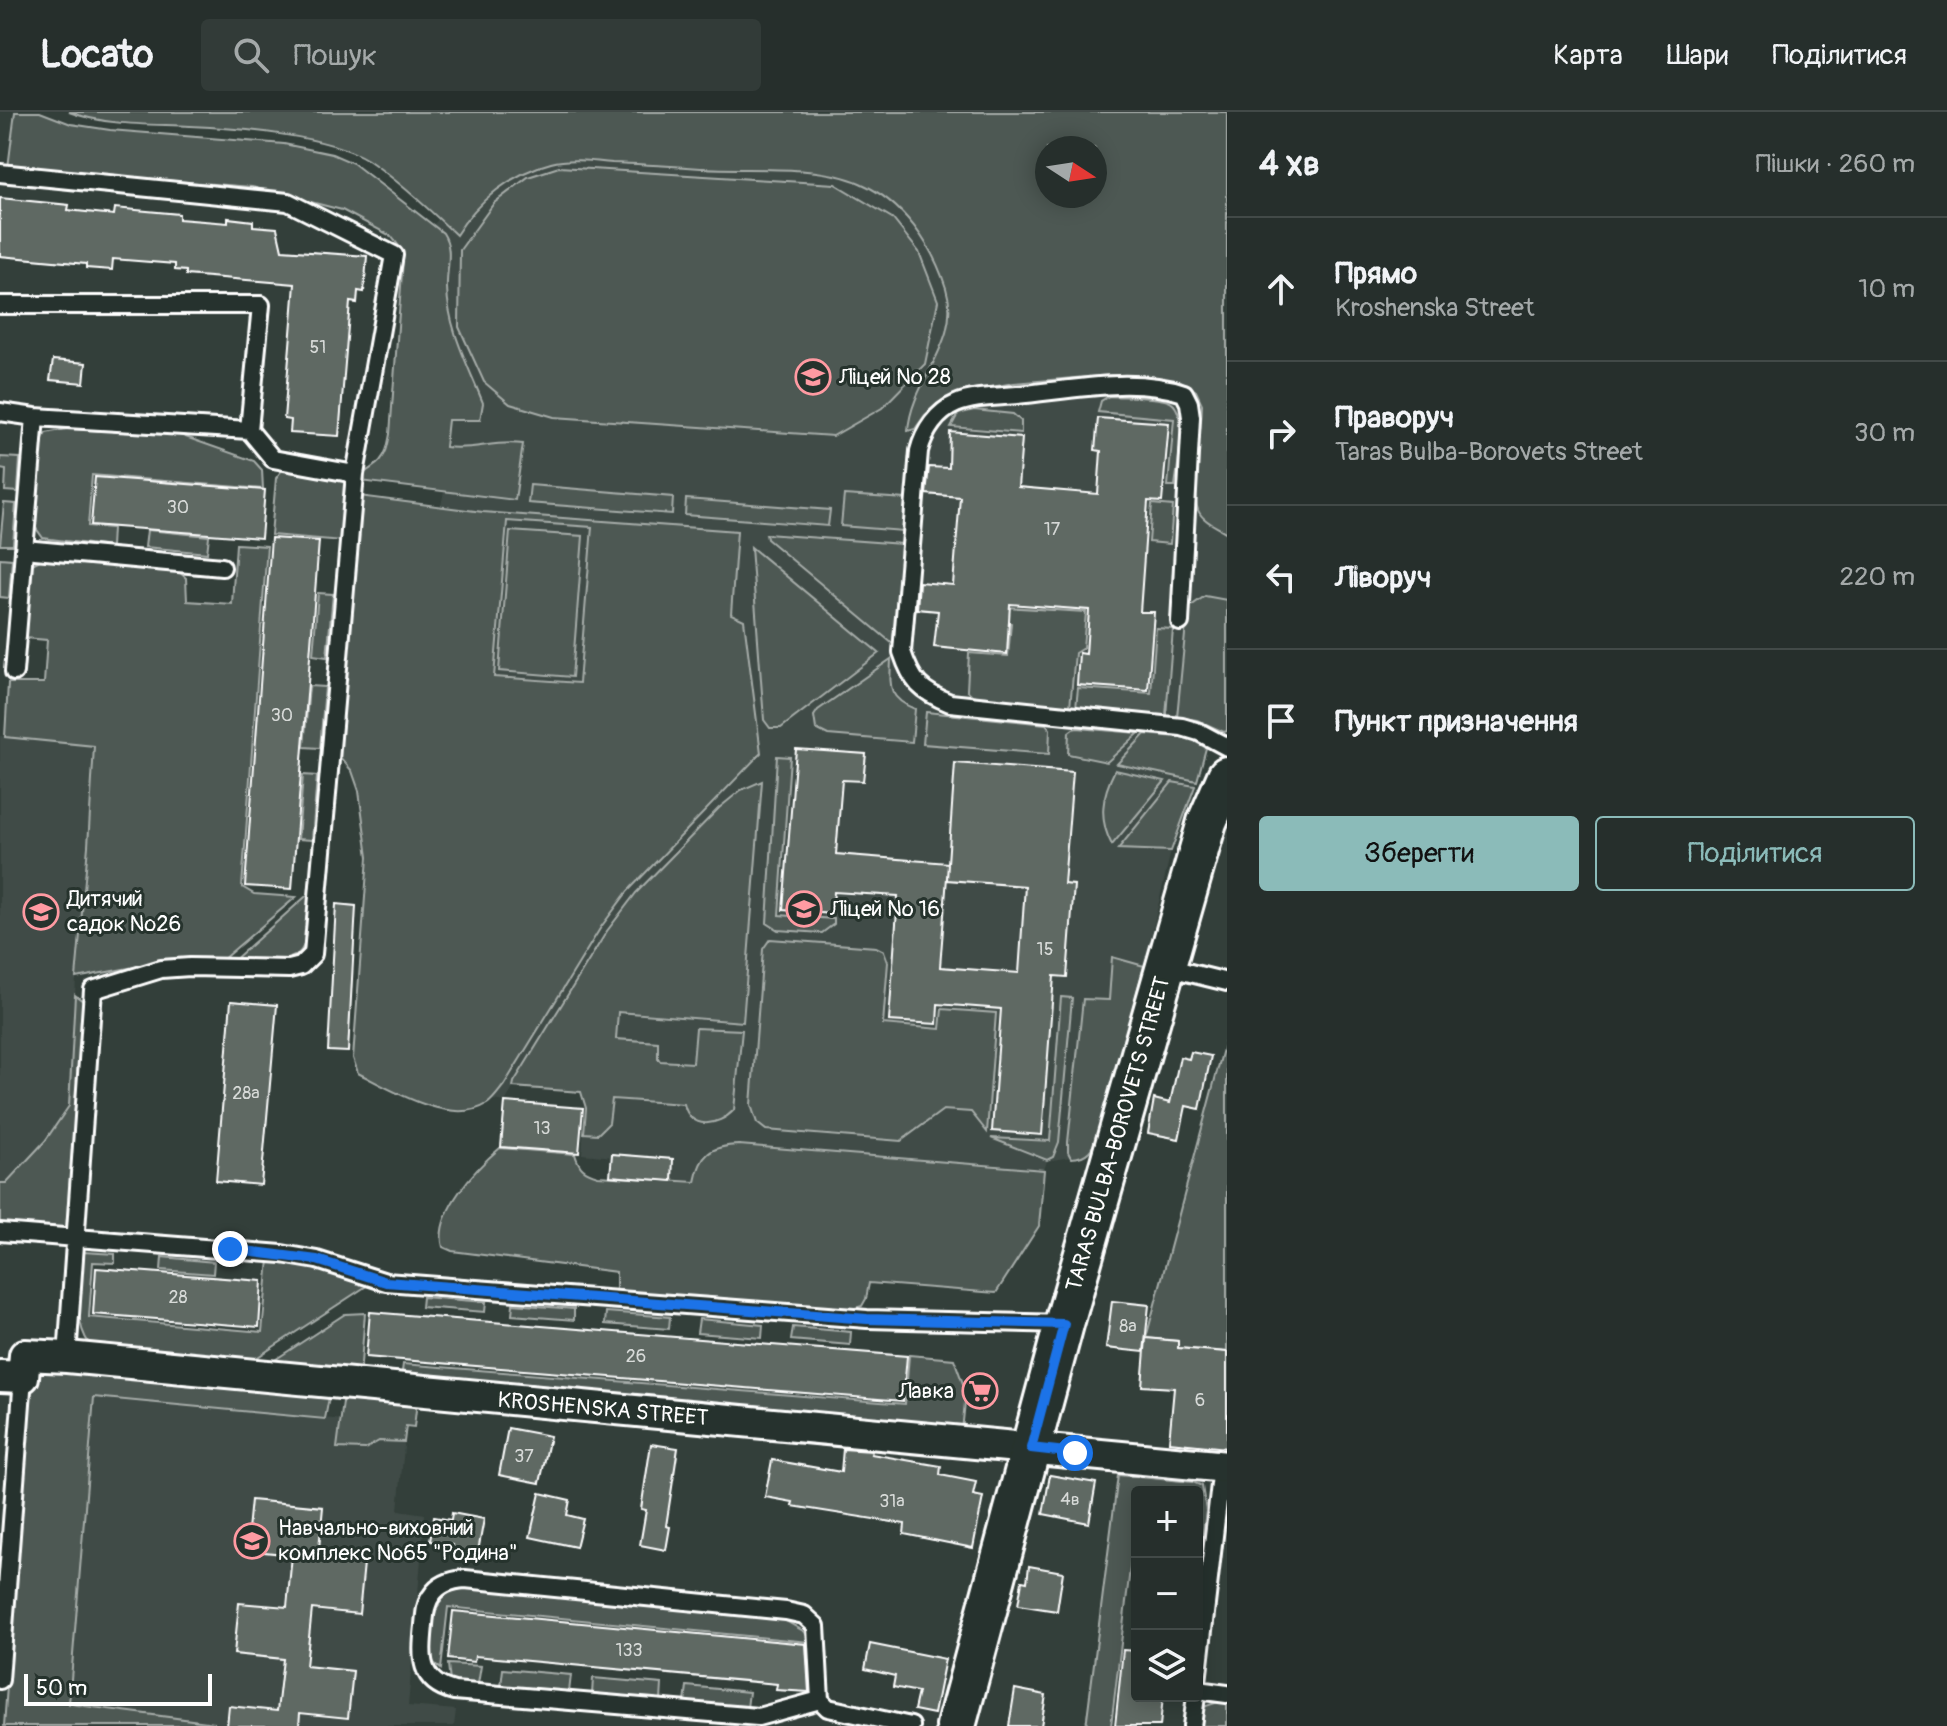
<!DOCTYPE html>
<html lang="uk">
<head>
<meta charset="utf-8">
<style>
	:root { --surface:#262f2c; --page:#323b38; --text:#f1f3f6; --muted:#a4a9a9; --line:#424a48; --accent:#8bbbb9 }
	body { margin:0; font-family:Pangolin,sans-serif; background:var(--page); color:var(--text) }
	.controls { position:absolute; right:24px; bottom:24px; display:grid; overflow:hidden; border-radius:8px; box-shadow:0 4px 20px #0003 }
	.controls button { width:72px; height:72px; display:grid; place-items:center; padding:0; border:0; border-bottom:2px solid var(--line); background:var(--surface); color:var(--text); font:40px sans-serif }
	.compass { position:absolute; left:1035px; top:24px; width:72px; height:72px; border-radius:50%; background:var(--surface); box-shadow:0 4px 20px #0003; rotate:102deg }
	.scale { position:absolute; left:24px; bottom:20px; width:188px; box-sizing:border-box; padding-left:8px; border:4px solid #fff; border-top:0; font-size:22px; line-height:28px; white-space:nowrap; color:#fff; -webkit-text-stroke:6px #26332d; paint-order:stroke }
	.stop { position:absolute; width:24px; height:24px; margin:-18px; border:6px solid #1a73e8; border-radius:50%; background:#fff }
	.stop.end { background:#1a73e8; border-color:#fff; box-shadow:0 2px 8px #0008 }
	.list { margin:0; padding:0; list-style:none }
	h2 { display:flex; justify-content:space-between; align-items:center; height:104px; margin:0; padding:0 32px; font-size:34px }
	h2 small { font-size:26px; font-weight:400; color:var(--muted) }
	.list li { display:grid; grid-template-columns:52px 1fr auto; gap:24px; align-items:center; box-sizing:border-box; height:144px; padding:0 32px; border-top:2px solid var(--line) }
	.list b { display:block; font-size:30px; white-space:nowrap }
	.list p { margin:0; font-size:26px; white-space:nowrap; color:var(--muted) }
	.list em { font-size:26px; font-style:normal; color:var(--muted) }
	.actions { display:flex; gap:16px; padding:24px 32px }
	.actions a { flex:1; padding:18px 0; border:2px solid var(--accent); border-radius:8px; text-align:center; font-size:28px; color:var(--accent) }
	.actions .main { background:var(--accent); color:#111 }
	.icon { flex:none; width:44px; height:44px; fill:none; stroke:currentColor; stroke-width:2; stroke-linecap:round; stroke-linejoin:round }
	.map { position:relative; flex:none; width:1227px; height:1614px; overflow:hidden }
	header { display:flex; align-items:center; gap:48px; box-sizing:border-box; height:112px; padding:0 40px; background:var(--surface); border-bottom:2px solid var(--line) }
	header strong { font-size:38px }
	nav { display:flex; gap:44px; margin-inline-start:auto; font-size:28px }
	.search { width:560px; height:72px; background:var(--page); display:flex; align-items:center; gap:20px; box-sizing:border-box; padding:0 28px; border-radius:8px; color:var(--muted); font-size:30px }
	main { display:flex }
	aside { flex:1; background:var(--surface) }
	.map>svg:first-child { display:block }
</style>
</head>
<body>
<header>
<strong>Locato</strong>
<div class="search"><svg class="icon" aria-label="search" viewBox="0 0 24 24"><circle cx="10" cy="10" r="6"/><path d="M15 15l6 6"/></svg>Пошук</div>
<nav><a>Карта</a><a>Шари</a><a>Поділитися</a></nav>
</header>
<main>
<div class="map">
<svg width="1227" height="1614" viewBox="0 0 1227 1614">
	<rect width="100%" height="100%" fill="#333f3a"/>
	<filter id="ink" filterUnits="userSpaceOnUse"><feTurbulence type="fractalNoise" baseFrequency=".0125" numOctaves="2"/><feDisplacementMap in="SourceGraphic" scale="16" xChannelSelector="R" yChannelSelector="G"/><feConvolveMatrix kernelMatrix="1 2 1 2 8 2 1 2 1" color-interpolation-filters="sRGB"/></filter>
	<g filter="url(#ink)">
		<path fill="#404c47" d="M1227 0V620L1206 636 1197 669 1171 739 1144 854 1100 1022 1093 1036 1088 1042 1047 1049 1044 1058 668 1073 670 1050 582 1042 585 996 581 980 514 975 505 990 421 976 415 515 445 375 404 143 489 55 532 22 876 44 1170 114Z
			M0 624 94 633 88 734 76 866 69 994 45 1029 6 1071H0Z
			M93 1284 406 1314 398 1398 425 1402 408 1594 456 1598 454 1614H86L67 1611Z"/>
		<path fill="#4d5853" stroke="#a6aca9" stroke-width="2" fill-rule="evenodd" d="M15 0H40L71 12 110 18 284 32 332 42 353 51 443 121C454 138 446 157 447 176 448 217 468 253 483 291L480 308H448L445 335C475 339 493 328 523 332L515 388 360 369C364 357 372 358 380 349 387 341 388 332 390 322L403 147 402 138 391 124 342 98 252 75 8 56Z
			M69 0H1227V421C1218 415 1202 409 1198 398 1191 381 1202 314 1202 292L1196 279 1181 269 1111 263 1014 271 958 281 944 287 925 303 915 317 908 319C911 268 963 230 946 176 932 132 903 90 860 71 818 52 749 59 703 56 672 54 642 52 612 51 592 49 570 46 551 51 512 61 477 89 456 123 429 97 399 69 368 48 329 23 236 16 190 14 151 12 106 14 69 0ZM1047 36H1095V84H1047Z
			M559 55 835 72 892 106 919 140 938 189 925 252 882 296 833 324 554 305 510 292 484 270 459 215 460 138 494 91 528 65Z
			M1109 284C1127 285 1151 284 1168 289 1190 296 1177 356 1175 374H1168L1174 307 1098 300 1101 289Z
			M974 298 1013 302 1021 309V321L951 315 958 302Z
			M67 317 177 322 254 349 262 358 263 377 92 363 88 414 112 416 111 435 43 426 33 412 38 335 46 321Z
			M0 345 20 346 18 380 5 379 6 358 0 357Z
			M282 358 336 362 343 365 347 372 343 429 271 423 276 366Z
			M530 373 673 385 672 402 528 391Z
			M844 383 906 387 903 419 841 414Z
			M359 384 483 400 737 419 731 502 744 508 761 641 628 779 601 815 504 973C499 979 493 988 487 992 451 1015 390 977 358 961L353 946 368 745 359 679 352 659 338 643ZM507 409 592 415 579 571 494 565Z
			M686 387 830 398 828 414 685 403Z
			M4 391 16 392 13 433H0Z
			M1152 392 1173 394 1170 432 1149 430Z
			M147 418 209 424 207 441 145 435Z
			M510 419 583 424 572 565 499 559Z
			M766 422 902 432 893 532 767 427Z
			M236 432 267 434 242 775 254 782 296 785 222 848C172 845 125 857 76 866L88 734 94 634 5 625 8 571H44L47 528 25 526 24 523 29 457 32 452 44 446 177 458 186 466 187 489 232 492Z
			M751 435 879 541 781 616H770L764 608Z
			M0 446 12 447 9 486 0 485Z
			M318 481 333 482 327 545 313 543Z
			M1205 484 1227 488V619L1224 620 1197 608 1177 605 1187 502 1191 494Z
			M1005 495 1086 500 1083 536 1075 541 1070 595 981 586 974 585 967 578 969 541 1008 544 1011 511 1004 510Z
			M1156 516 1173 517 1166 604 1076 596 1078 576 1151 581Z
			M891 547C890 574 887 586 915 597L912 630 828 623 816 617 814 604 818 598Z
			M309 574 325 575 320 636 304 635Z
			M926 600 1046 612 1050 617 1049 642 923 632Z
			M1073 617 1077 616 1139 621 1107 650 1068 642 1069 620Z
			M1145 622 1189 626 1206 636 1197 669 1117 652Z
			M777 644 790 645 779 803 834 807V812L822 821 778 818 767 811Z
			M1115 658 1165 669 1112 733C1098 707 1102 683 1115 658Z
			M303 663 317 664 312 728 298 727Z
			M762 669 743 910 618 900 616 927 658 930V946L660 949 693 951 696 916 742 918 734 998C718 1015 690 1018 684 992L612 987 609 1011 598 1022 584 1021 586 996 581 980 513 975 514 970 607 819 636 781 719 696 741 678Z
			M1172 670 1195 674 1171 739 1118 737Z
			M313 778C305 852 308 850 233 849Z
			M770 827 876 835 884 839 888 850 883 912 940 917 942 897 996 901 987 1020 971 1000 943 998 901 1029 766 1018 757 1011 751 993 763 837Z
			M1112 845 1144 854 1099 1022C1093 1036 1088 1046 1071 1046L1068 1040V1030L1083 887 1109 888Z
			M75 883 83 889 69 1116 0 1111V1071H6L45 1029 69 994Z
			M1061 885 1072 886 1059 1030 1053 1045 1047 1048 991 1026 1050 1029Z
			M1227 922V1240L1178 1236V1229L1146 1226Z
			M739 1033 1044 1058 1039 1114 996 1181 869 1171 866 1187 862 1194 848 1198 616 1180V1160L452 1139 443 1135C433 1102 477 1055 500 1036L575 1042C579 1056 584 1060 598 1064L695 1070C700 1043 710 1034 739 1033Z
			M83 1140 115 1142V1151L93 1150 89 1205 262 1220 269 1148 332 1160 368 1173 247 1252 90 1233C71 1207 81 1170 83 1140Z
			M162 1145 214 1150 213 1162 161 1158Z
			M422 1185 486 1190 485 1200 421 1195Z
			M513 1192 574 1197V1208L512 1203Z
			M606 1200 670 1205 669 1217 605 1212Z
			M365 1201 360 1264 264 1255 345 1202Z
			M699 1207 763 1213 762 1226 697 1221Z
			M793 1215 851 1220 850 1233 791 1228Z
			M909 1243 954 1247 966 1280 962 1319 377 1266 378 1258 402 1260 403 1252 905 1292Z
			M31 1254 330 1280 325 1307 94 1285 69 1592 214 1611V1614H4Z
			M344 1282 417 1289 414 1315 406 1314 404 1330 379 1329 365 1337 337 1336Z
			M1118 1363 1193 1370 1202 1374 1206 1399 1202 1429 1197 1428V1380H1137V1399L1111 1614H1086Z
			M465 1475 784 1508 805 1520 809 1530 448 1495 441 1557 434 1551 431 1545C433 1517 430 1479 465 1475Z
			M448 1552 481 1554 478 1572 450 1570Z
			M503 1557 571 1563 569 1580 501 1574Z
			M593 1566 662 1572 661 1589 592 1583Z
			M687 1574 749 1580 747 1596 685 1591Z
			M1221 1589 1227 1590V1614H1200L1202 1600 1206 1594Z"/>
		<path fill="#5f6964" stroke="#fff" stroke-width="2" fill-rule="evenodd" d="M0 86 69 93 68 98 114 103 115 96 179 102V107L228 111V106L253 109V114L277 116 282 138 367 144 364 180 358 179 357 191 350 190 339 324 290 321 291 308 284 307 295 172 186 163V159L175 158V152L113 147 112 158 86 156V152L0 144Z
			M53 248 86 251 84 271 50 268Z
			M1098 306 1169 311 1162 390 1148 389 1140 500H1154L1148 578 1077 573 1079 541 1086 542 1089 498 1010 492 1007 542 934 535 938 499 917 497 919 470 953 473 960 385 926 382 929 355 949 356 950 320 1022 326 1018 375 1098 382 1101 339 1095 338Z
			M95 365 265 378 261 426 91 413Z
			M271 426 319 429 292 777 245 774Z
			M796 637 866 642 863 669 842 668 836 742 948 751 955 651 1073 660 1064 772 1074 773 1067 865 1054 864 1042 1023 992 1019 1001 897 938 892 937 912 889 909 898 784 834 780 832 802 783 798ZM948 752 947 768 1025 774 1019 861 940 855Z
			M336 792 356 794 348 940 328 939Z
			M231 889 277 893 261 1073 216 1069Z
			M1191 940 1211 944 1200 997 1186 994 1179 1027 1148 1021 1154 987 1170 991 1180 945 1189 947Z
			M505 990 583 996 579 1041 501 1035Z
			M612 1042 673 1047 672 1069 610 1064Z
			M96 1156 262 1169 259 1215 93 1202Z
			M1112 1189 1149 1193 1144 1240 1106 1236Z
			M370 1200 907 1244 903 1289 366 1245Z
			M1146 1226 1178 1229V1236L1227 1240V1336L1169 1330 1174 1276 1142 1274Z
			M508 1316 550 1324 540 1371 499 1363Z
			M651 1332 678 1336 666 1414 670 1415 666 1438 640 1433 646 1398 641 1397Z
			M843 1337 872 1339 871 1342 941 1354 940 1363 976 1370 973 1383 983 1385 973 1436 904 1422 905 1412 792 1394 793 1390 765 1385 772 1348 841 1360Z
			M1050 1363 1096 1371 1089 1411 1043 1402Z
			M540 1381 570 1388 567 1403 583 1407 576 1435 530 1425Z
			M251 1388 323 1395 318 1447 364 1451 359 1502 312 1497 306 1554 353 1559 348 1606 300 1601 299 1614H227L229 1594 277 1599 283 1547 234 1542 239 1491 287 1495 292 1443 246 1438Z
			M452 1401 484 1407 477 1445 452 1440 453 1433 430 1429 434 1405 451 1408Z
			M1029 1454 1063 1460 1057 1499 1018 1493 1022 1469 1027 1470Z
			M453 1499 806 1532 809 1580 776 1578 777 1572 475 1544 474 1550 448 1547Z
			M870 1532 945 1547 934 1602 914 1598 918 1580 893 1575 895 1564 865 1557Z
			M1123 1538 1137 1539V1584H1163L1160 1614H1115Z
			M1015 1577 1046 1583 1041 1614H1009Z"/>
		<g fill="none" stroke-linecap="round" stroke-linejoin="round">
			<defs>
				<path id="service" d="M0 61 288 90 394 143 355 362
					M0 193H261L249 318 273 347 355 362 313 842 301 854 289 857 190 855 161 857 93 878 67 1245
					M0 300 35 305 249 318
					M24 437 222 455
					M1180 510 1191 305 1189 291 1184 281C1132 264 1070 278 1017 283 998 285 974 284 956 292 937 300 924 319 919 339L902 540C912 570 920 579 950 591L1182 615 1199 620 1227 635
					M14 560 35 305
					M1166 855 1227 870
					M0 1120 282 1142 317 1148 386 1170 867 1207 1064 1212
					M0 1568 23 1265
					M1197 1570 1222 1355
					M1197 1578 1227 1582
					M820 1588 758 1605 454 1579C418 1570 421 1544 424 1513 425 1503 425 1491 432 1483 439 1472 452 1468 465 1467L786 1499 804 1503 816 1514 820 1588 828 1596 911 1614
					M1192 1614 1196 1584"/>
				<path id="minor" d="M0 1264 23 1265 25 1243 67 1245C454 1282 841 1315 1227 1355"/>
				<path id="tertiary" d="M956 1614 1064 1212 1207 710 1227 664"/>
			</defs>
			<use href="#service" stroke="#fff" stroke-width="22"/>
			<use href="#minor" stroke="#fff" stroke-width="36"/>
			<use href="#tertiary" stroke="#fff" stroke-width="44"/>
			<use href="#service" stroke="#26332d" stroke-width="16"/>
			<use href="#minor" stroke="#26332d" stroke-width="30"/>
			<use href="#tertiary" stroke="#26332d" stroke-width="38"/>
		</g>
	</g>
	<g fill="none" stroke-linecap="round" stroke-linejoin="round" filter="url(#ink)">
		<path stroke="#1a73e8" stroke-width="10" d="M230 1137 317 1148 386 1170 867 1207 1064 1212 1031 1336 1075 1341"/>
	</g>
	<defs>
		<symbol id="school-ring" viewBox="-11 -11 22 22"><circle r="9.5" fill="#26332d" stroke="#ff9aa2" stroke-width="1.5"/><path d="M0-5L7-2L0 1L-7-2ZM-4 1L0 2.5L4 1V4Q0 6-4 4Z" fill="#ff9aa2"/></symbol>
		<symbol id="supermarket-ring" viewBox="-11 -11 22 22"><circle r="9.5" fill="#26332d" stroke="#ff9aa2" stroke-width="1.5"/><path d="M-6-5.5h2.5l.6 2H6L4.5 2H-2.5L-4.4-4H-6ZM-1.5 3.2a1.3 1.3 0 1 0 .1 0ZM3 3.2a1.3 1.3 0 1 0 .1 0Z" fill="#ff9aa2"/></symbol>
	</defs>
	<g fill-rule="evenodd">
		<use href="#school-ring" x="793" y="245" width="40" height="40"/>
		<use href="#school-ring" x="784" y="777" width="40" height="40"/>
		<use href="#school-ring" x="21" y="780" width="40" height="40"/>
		<use href="#supermarket-ring" x="960" y="1259" width="40" height="40"/>
		<use href="#school-ring" x="232" y="1409" width="40" height="40"/>
	</g>
	<g text-anchor="middle" dominant-baseline="central" stroke-width="6" stroke-linejoin="round" paint-order="stroke">
		<g font-size="18" fill="#d7dad8">
			<text x="318" y="235">51</text>
			<text x="178" y="395">30</text>
			<text x="1052" y="417">17</text>
			<text x="282" y="603">30</text>
			<text x="1045" y="837">15</text>
			<text x="246" y="981">28а</text>
			<text x="542" y="1016">13</text>
			<text x="178" y="1185">28</text>
			<text x="1128" y="1214">8а</text>
			<text x="636" y="1244">26</text>
			<text x="1200" y="1288">6</text>
			<text x="524" y="1344">37</text>
			<text x="1070" y="1387">4в</text>
			<text x="892" y="1389">31а</text>
			<text x="629" y="1538">133</text>
		</g>
		<g font-size="22" fill="#fff" stroke="#26332d" text-anchor="start">
			<text x="839" y="265">Ліцей № 28</text>
			<text x="67" y="787">Дитячий<tspan x="67" dy="25">садок №26</tspan></text>
			<text x="830" y="797">Ліцей № 16</text>
			<text x="954" y="1279" text-anchor="end">Лавка</text>
			<text x="278" y="1416">Навчально-виховний<tspan x="278" dy="25">комплекс №65 "Родина"</tspan></text>
		</g>
		<g font-size="22" fill="#fff" stroke="#26332d">
			<text transform="translate(1118 1022) rotate(-74)">TARAS BULBA-BOROVETS STREET</text>
			<text transform="translate(603 1297) rotate(5)">KROSHENSKA STREET</text>
		</g>
	</g>
</svg>
<div class="controls">
<button>+</button>
<button>−</button>
<button><svg class="icon" aria-label="layers" viewBox="0 0 24 24"><path d="M12 4l9 5-9 5-9-5zM3 14l9 5 9-5"/></svg></button>
</div>
<svg class="compass" viewBox="-18 -18 36 36"><path d="M0-13l5 13h-10z" fill="#e53935"/><path d="M0 13l5-13h-10z" fill="#a4a9a9"/></svg>
<div class="scale">50 m</div>
<div class="stop" style="left:1075px;top:1341px"></div>
<div class="stop end" style="left:230px;top:1137px"></div>
</div>
<aside>
<h2>4 хв<small>Пішки · 260 m</small></h2>
<ul class="list">
<li><svg class="icon" aria-label="ahead" viewBox="0 0 24 24"><path d="M12 20V5M6 11l6-6 6 6"/></svg><div><b>Прямо</b><p>Kroshenska Street</p></div><em>10 m</em></li>
<li><svg class="icon" aria-label="right" viewBox="0 0 24 24"><path d="M7 20v-9h11M14 6l5 5-5 5"/></svg><div><b>Праворуч</b><p>Taras Bulba-Borovets Street</p></div><em>30 m</em></li>
<li><svg class="icon" aria-label="left" viewBox="0 0 24 24"><path d="M17 20v-9H6M10 6l-5 5 5 5"/></svg><div><b>Ліворуч</b></div><em>220 m</em></li>
<li><svg class="icon" aria-label="arrive" viewBox="0 0 24 24"><path d="M6 21V4h12l-3 4 3 4H6"/></svg><div><b>Пункт призначення</b></div></li>
</ul>
<div class="actions"><a class="main">Зберегти</a><a>Поділитися</a></div>
</aside>
</main>
</body>
</html>
